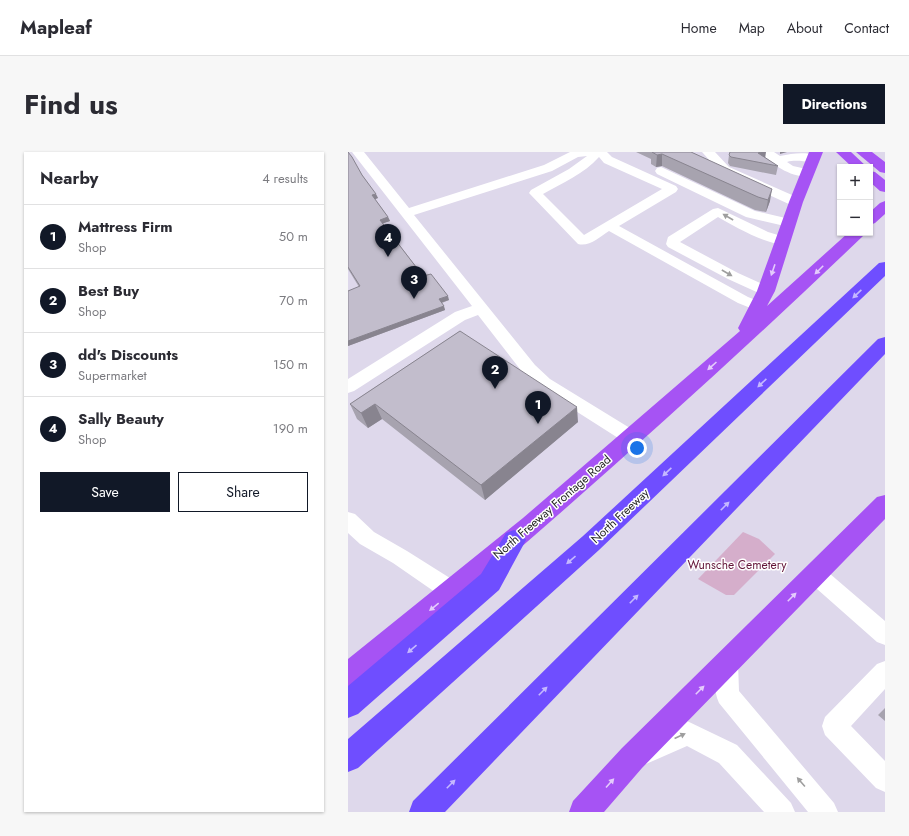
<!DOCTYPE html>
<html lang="en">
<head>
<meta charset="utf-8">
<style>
	:root { --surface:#fff; --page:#f7f7f7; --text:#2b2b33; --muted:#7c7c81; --line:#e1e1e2; --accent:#111827 }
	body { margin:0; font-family:Jost,sans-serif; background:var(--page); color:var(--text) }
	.controls { position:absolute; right:12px; top:12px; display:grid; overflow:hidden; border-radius:0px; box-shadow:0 1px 3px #0004 }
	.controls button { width:36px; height:36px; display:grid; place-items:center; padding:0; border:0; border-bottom:1px solid var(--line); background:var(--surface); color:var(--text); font:20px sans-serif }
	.you { position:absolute; left:289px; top:296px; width:14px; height:14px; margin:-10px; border:3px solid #fff; border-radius:50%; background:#1a73e8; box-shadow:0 0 0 6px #1a73e833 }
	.badge { display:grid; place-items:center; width:26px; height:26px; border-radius:50%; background:var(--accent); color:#fff; font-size:13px; font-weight:700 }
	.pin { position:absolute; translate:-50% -33px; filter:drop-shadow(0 1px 2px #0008) }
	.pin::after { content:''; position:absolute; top:21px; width:14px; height:12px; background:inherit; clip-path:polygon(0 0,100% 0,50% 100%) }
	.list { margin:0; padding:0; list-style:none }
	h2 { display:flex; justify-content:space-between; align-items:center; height:52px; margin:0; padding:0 16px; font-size:17px }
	h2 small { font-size:13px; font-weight:400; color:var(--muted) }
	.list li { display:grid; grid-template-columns:26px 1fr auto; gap:12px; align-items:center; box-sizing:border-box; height:64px; padding:0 16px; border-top:1px solid var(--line) }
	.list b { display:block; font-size:15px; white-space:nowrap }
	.list p { margin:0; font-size:13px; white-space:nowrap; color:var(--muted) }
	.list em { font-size:13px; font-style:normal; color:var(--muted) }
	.actions { display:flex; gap:8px; padding:12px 16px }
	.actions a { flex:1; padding:9px 0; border:1px solid var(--accent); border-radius:0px; text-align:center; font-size:14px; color:var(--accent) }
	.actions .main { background:var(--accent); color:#fff }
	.map { position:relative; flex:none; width:537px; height:660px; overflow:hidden; border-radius:0px }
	header { display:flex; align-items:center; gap:24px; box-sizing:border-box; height:56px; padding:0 20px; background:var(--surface); border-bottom:1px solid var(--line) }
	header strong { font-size:19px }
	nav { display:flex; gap:22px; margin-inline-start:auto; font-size:14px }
	.intro { display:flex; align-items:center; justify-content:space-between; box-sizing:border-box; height:96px; padding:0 24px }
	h1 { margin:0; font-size:28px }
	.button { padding:10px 18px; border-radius:0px; background:var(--accent); color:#fff; font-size:14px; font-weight:700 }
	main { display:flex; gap:24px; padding:0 24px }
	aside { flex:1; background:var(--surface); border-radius:0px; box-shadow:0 1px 3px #0004 }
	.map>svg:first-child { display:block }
</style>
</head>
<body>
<header>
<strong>Mapleaf</strong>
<nav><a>Home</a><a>Map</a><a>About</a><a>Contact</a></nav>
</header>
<div class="intro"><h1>Find us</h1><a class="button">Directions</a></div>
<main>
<aside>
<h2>Nearby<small>4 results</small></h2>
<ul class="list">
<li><span class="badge">1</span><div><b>Mattress Firm</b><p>Shop</p></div><em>50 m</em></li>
<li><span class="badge">2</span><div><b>Best Buy</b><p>Shop</p></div><em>70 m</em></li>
<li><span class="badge">3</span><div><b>dd's Discounts</b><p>Supermarket</p></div><em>150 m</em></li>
<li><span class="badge">4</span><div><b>Sally Beauty</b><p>Shop</p></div><em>190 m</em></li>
</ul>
<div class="actions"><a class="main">Save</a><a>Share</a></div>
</aside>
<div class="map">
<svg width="537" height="660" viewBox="0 0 537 660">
	<rect width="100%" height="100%" fill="#ded8eb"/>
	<path fill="#d5aecb" d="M395 380 411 387 427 402 386 443H378L350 427Z"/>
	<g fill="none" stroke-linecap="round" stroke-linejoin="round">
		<path fill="#fff" fill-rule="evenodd" d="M4 0H16L61 56 196 13 222 0H259L264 5 328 34 330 37 328 40 271 74 400 145 415 151 418 154 415 157 410 159 390 151 261 79C252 85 241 95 230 92L181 41 183 38 221 17 239 4 230 5 204 19 66 63 187 213 202 227 290 281 293 286 290 291 284 293 278 291 190 235 175 221 130 163 117 168 6 239 0 241V227L107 160 124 154ZM251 5 256 11 314 37 236 83 195 42C214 31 236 22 251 5Z
			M354 0H367L381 15 453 47 454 50 453 53H443L373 21Z
			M413 0H426L432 4C445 1 456 0 469 3L471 6 469 9C459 11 449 7 439 10L445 14 463 18 465 21 463 24C448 28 422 13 413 0Z
			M313 15 407 59 446 68 448 71 446 74 441 75 398 65 309 22 307 19 309 16Z
			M370 56 420 80 440 86 442 89 440 92C423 96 386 74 370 65L332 90 390 121 423 136 425 139 423 142 418 144 413 142 380 127 320 95 318 92 320 85 365 57Z
			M0 360 7 362 26 380 59 399 113 433 116 440 113 447 105 450 97 447 45 411 12 392 0 381Z
			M467 413 474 415 537 469V493L529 490 460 429 456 422 460 415Z
			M379 500 387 503 390 511 391 539 486 651 490 660H460L371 551C365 538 365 517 371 503Z
			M537 509V537L503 574 537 609V640L528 636 477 583 474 574 477 565 529 512Z
			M339 569 389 593 443 651 447 660H416L371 611 339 594 298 612 289 609 286 600 289 591Z"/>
		<path fill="#a653f4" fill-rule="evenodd" d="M461 0H475L455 50 427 139 419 154 500 81H517L515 84C352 240 183 390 10 533L0 537V507L175 366 392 179 390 176 409 139 441 50Z
			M488 0H503L519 15H504Z
			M508 0H524L537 10V21L532 20Z
			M522 19 527 20 537 28V40L532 39 522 30Z
			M537 49V62L527 71 522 73V60L532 51Z
			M537 343V367L294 616 256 660H221L225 649 274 596 529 345Z"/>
		<path fill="#6f4eff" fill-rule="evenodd" d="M537 110V124L251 398 10 616 0 620V587L235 384 531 111Z
			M537 185V202L97 660H61L65 649 530 187Z
			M166 378 174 381 178 388 151 438 10 562 0 566V534L133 422 158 381Z"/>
	</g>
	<path fill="#a7a3af" d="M0 0 14 23 30 46 27 47 40 65 42 69 35 71 75 124 101 148 94 151 97 158 0 194V139L11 135 0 117Z
		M288 0H343L422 49 418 60 407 58 314 14 308 15 303 12V7Z
		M381 3 417 6 430 14 428 23 382 14 380 11Z
		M112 179 230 270 137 348 34 267 20 276 9 267 2 252Z
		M537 556V569L530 563Z"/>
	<path fill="#88848f" d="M413 0H418L417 7 410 1Z
		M432 0H439L432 2Z
		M314 2V14L308 15 309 3Z
		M424 37 422 49 418 60 420 48Z
		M28 42 30 46 25 48 24 43Z
		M40 65 42 69 33 72 32 68Z
		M100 144 101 148 92 151 91 147Z
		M96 154 97 158 0 194V189Z
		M27 252 34 267 20 276 13 261Z
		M229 255 230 270 137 348 133 333Z"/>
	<path fill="#c2bdcc" stroke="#88848f" d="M0 0 4 5 14 23 28 42 24 43 40 65 32 68 75 124 83 122 100 144 91 147 96 154 0 189V139L12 134 0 115Z
		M304 0H343L424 37 420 48 410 45 314 2 309 3Z
		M382 0H413L410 1 430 14 383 5 381 3Z
		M112 179 229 255 133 333 27 252 13 261 2 252Z"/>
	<defs><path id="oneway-solid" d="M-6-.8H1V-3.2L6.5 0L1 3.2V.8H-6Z"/></defs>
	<g fill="#9e9e9e">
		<use href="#oneway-solid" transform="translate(380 65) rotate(-150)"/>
		<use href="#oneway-solid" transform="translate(379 121) rotate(30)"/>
		<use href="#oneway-solid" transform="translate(332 584) rotate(-25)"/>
		<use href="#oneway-solid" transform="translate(453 630) rotate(-131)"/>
	</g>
	<g fill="#e4cbfc">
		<use href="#oneway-solid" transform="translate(425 118) rotate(109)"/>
		<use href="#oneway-solid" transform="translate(471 118) rotate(135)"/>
		<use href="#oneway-solid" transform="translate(364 214) rotate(138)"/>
		<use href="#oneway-solid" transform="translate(444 445) rotate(-45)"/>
		<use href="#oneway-solid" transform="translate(86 455) rotate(141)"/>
		<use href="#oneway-solid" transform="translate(352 538) rotate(-45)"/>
		<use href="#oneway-solid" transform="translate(262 631) rotate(-48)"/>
	</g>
	<g fill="#c5b8ff">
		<use href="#oneway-solid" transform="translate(509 142) rotate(137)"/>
		<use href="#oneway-solid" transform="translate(414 231) rotate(137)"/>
		<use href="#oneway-solid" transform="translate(319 320) rotate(137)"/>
		<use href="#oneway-solid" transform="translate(377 354) rotate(-45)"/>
		<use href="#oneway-solid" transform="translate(223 408) rotate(139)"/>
		<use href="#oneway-solid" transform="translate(286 447) rotate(-45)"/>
		<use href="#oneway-solid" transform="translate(64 497) rotate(139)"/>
		<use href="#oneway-solid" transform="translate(195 539) rotate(-45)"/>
		<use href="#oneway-solid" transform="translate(103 632) rotate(-45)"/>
	</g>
	<g text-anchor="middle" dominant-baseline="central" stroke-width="3" stroke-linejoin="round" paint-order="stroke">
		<g font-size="12" fill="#272727" stroke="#fff">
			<text transform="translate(204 355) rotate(-41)">North Freeway Frontage Road</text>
			<text transform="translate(272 364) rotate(-43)">North Freeway</text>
		</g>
		<g font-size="12" fill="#65173a" stroke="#fff">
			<text x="389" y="413">Wunsche Cemetery</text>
		</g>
	</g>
</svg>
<div class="controls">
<button>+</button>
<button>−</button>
</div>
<div class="you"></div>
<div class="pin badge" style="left:190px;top:272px">1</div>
<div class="pin badge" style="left:147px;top:237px">2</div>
<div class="pin badge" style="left:66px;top:147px">3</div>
<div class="pin badge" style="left:40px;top:105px">4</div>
</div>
</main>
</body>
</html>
